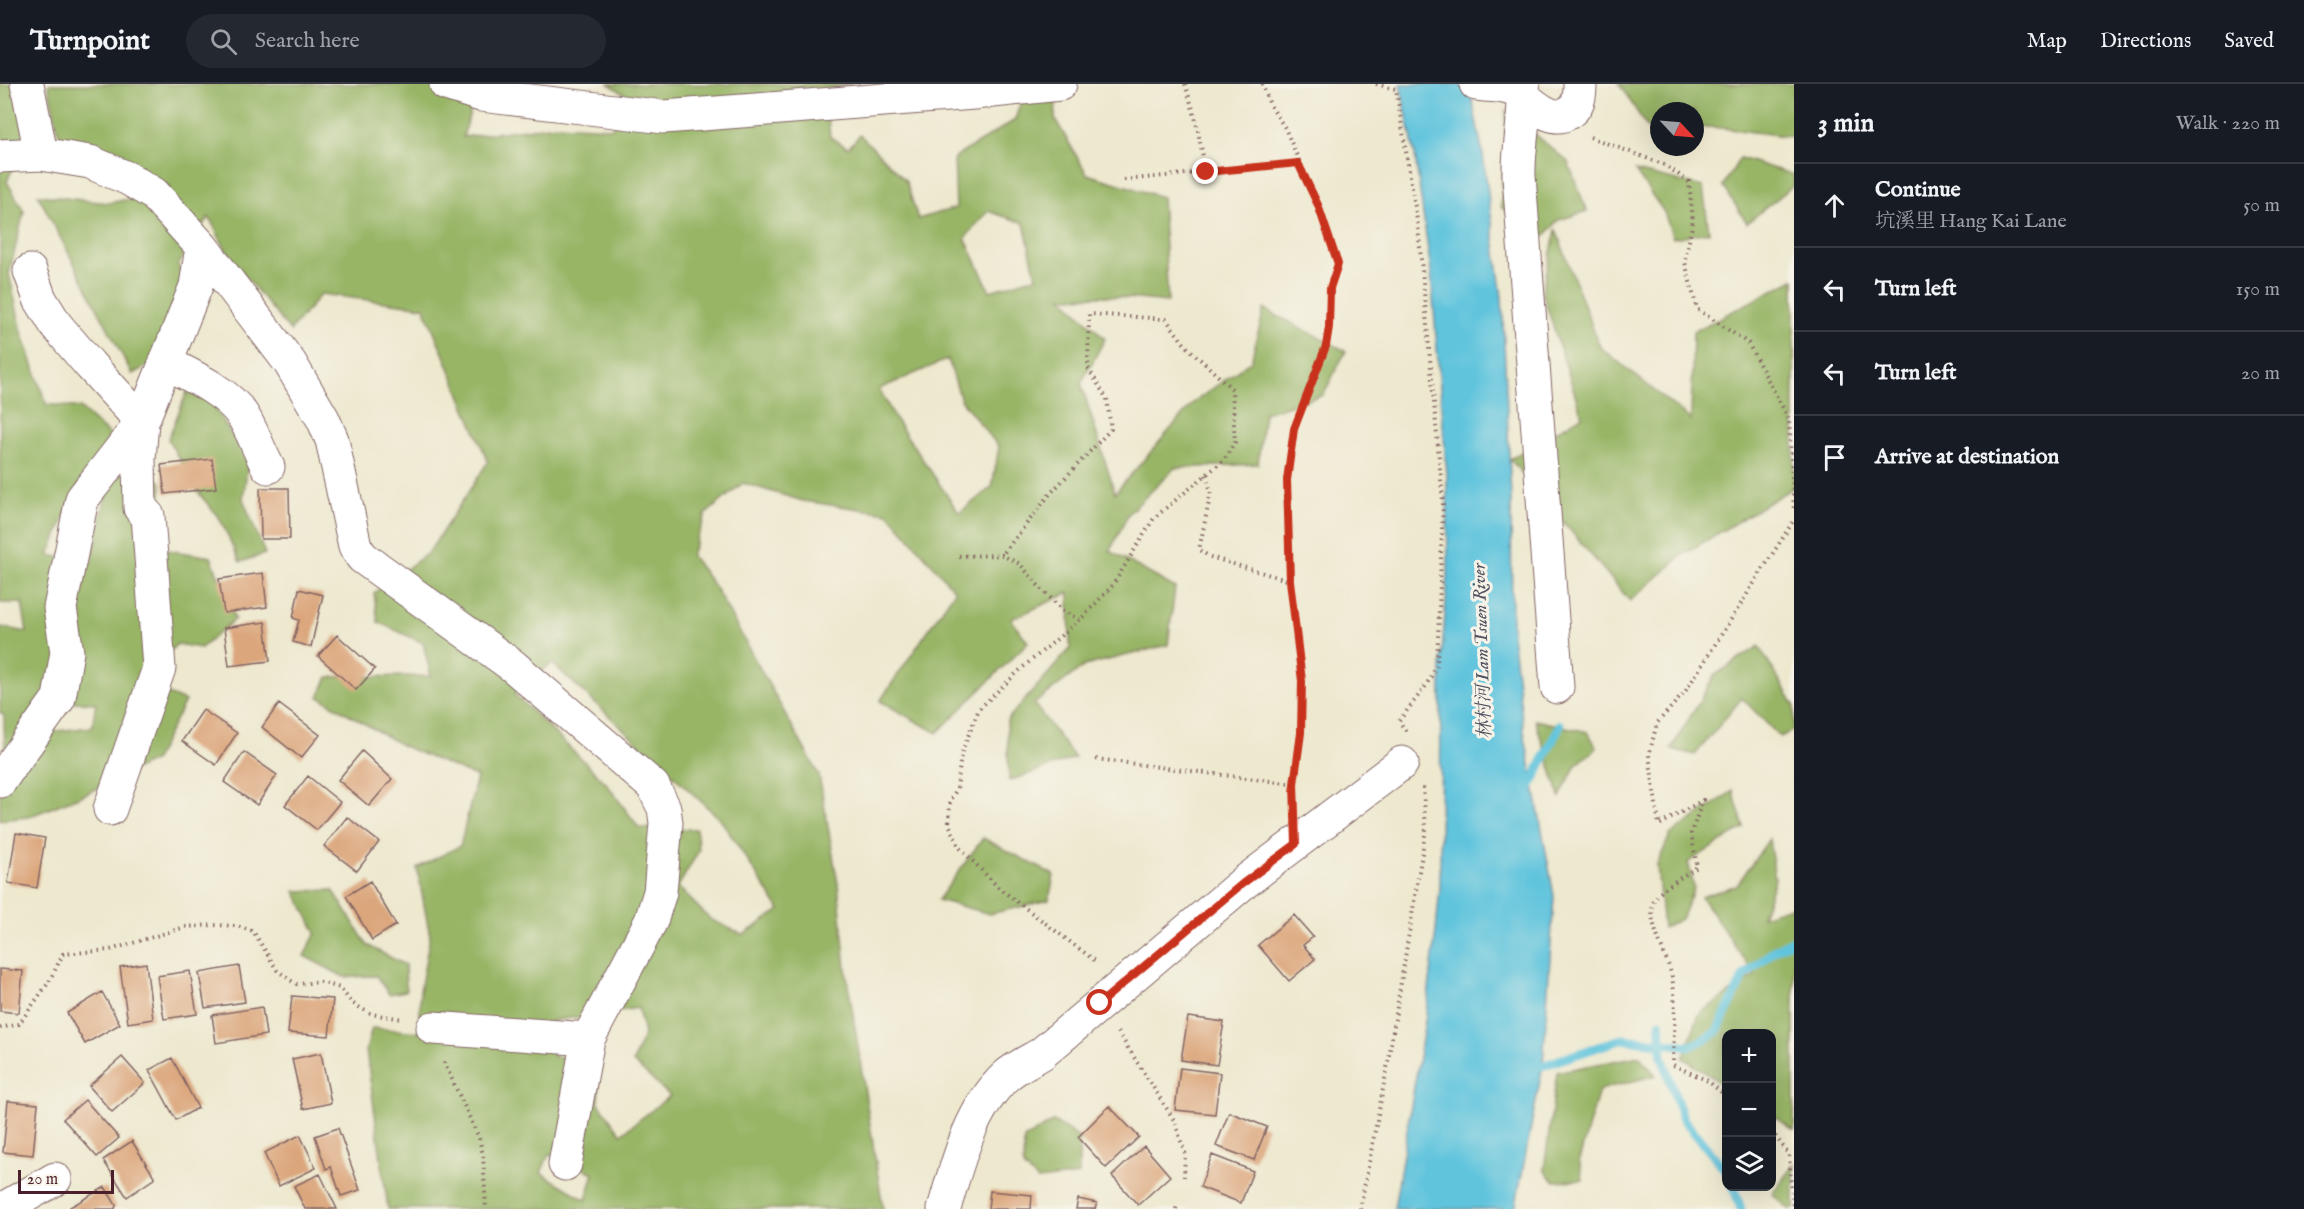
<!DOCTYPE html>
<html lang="en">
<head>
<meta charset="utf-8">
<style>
	:root { --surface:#171b24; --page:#242831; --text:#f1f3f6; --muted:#9ea1a6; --line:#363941 }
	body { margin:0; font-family:"IM FELL English","Noto Serif TC",serif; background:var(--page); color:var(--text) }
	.controls { position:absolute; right:18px; bottom:18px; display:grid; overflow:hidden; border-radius:12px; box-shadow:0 6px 24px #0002 }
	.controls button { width:54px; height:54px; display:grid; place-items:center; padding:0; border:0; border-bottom:2px solid var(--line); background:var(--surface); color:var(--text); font:30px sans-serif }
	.compass { position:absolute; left:1650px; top:18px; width:54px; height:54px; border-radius:50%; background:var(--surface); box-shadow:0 6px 24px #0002; rotate:116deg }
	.scale { position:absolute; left:18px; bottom:15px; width:96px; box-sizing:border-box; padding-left:6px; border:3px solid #4a1f2b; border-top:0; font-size:16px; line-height:21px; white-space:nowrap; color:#4a1f2b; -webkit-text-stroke:4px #f7f3e8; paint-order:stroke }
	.stop { position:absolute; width:18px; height:18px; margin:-14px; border:4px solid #c8321e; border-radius:50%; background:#fff }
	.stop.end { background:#c8321e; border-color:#fff; box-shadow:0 2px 6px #0008 }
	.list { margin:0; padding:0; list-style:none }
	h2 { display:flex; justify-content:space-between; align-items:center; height:78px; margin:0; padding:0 24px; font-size:26px }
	h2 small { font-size:20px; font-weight:400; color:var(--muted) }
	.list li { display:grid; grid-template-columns:39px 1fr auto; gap:18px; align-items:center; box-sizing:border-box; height:84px; padding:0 24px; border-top:2px solid var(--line) }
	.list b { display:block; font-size:22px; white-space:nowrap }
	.list p { margin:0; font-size:20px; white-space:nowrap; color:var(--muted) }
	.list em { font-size:20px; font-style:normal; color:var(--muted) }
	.icon { flex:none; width:33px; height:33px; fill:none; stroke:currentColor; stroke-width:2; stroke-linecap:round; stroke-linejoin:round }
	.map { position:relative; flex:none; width:1794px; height:1125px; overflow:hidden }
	header { display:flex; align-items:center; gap:36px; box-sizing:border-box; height:84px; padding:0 30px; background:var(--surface); border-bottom:2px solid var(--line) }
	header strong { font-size:28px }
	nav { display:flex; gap:33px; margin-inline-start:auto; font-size:21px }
	.search { width:420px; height:54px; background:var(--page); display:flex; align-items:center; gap:15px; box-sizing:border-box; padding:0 21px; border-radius:33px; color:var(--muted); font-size:22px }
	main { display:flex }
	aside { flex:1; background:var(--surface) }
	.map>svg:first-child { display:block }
</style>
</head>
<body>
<header>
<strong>Turnpoint</strong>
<div class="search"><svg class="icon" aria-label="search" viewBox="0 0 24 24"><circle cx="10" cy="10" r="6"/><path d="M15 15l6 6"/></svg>Search here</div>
<nav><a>Map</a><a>Directions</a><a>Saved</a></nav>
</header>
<main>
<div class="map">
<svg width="1794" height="1125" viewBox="0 0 1794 1125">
	<rect width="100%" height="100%" fill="#f7f3e8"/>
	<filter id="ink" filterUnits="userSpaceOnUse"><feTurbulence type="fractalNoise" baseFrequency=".0167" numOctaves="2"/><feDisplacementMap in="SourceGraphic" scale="12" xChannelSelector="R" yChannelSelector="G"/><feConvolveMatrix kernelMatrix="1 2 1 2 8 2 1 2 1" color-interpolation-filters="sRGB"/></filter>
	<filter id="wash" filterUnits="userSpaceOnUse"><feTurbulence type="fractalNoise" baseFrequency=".008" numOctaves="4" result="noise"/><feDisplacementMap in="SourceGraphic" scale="24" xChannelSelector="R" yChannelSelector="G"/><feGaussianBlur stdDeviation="1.35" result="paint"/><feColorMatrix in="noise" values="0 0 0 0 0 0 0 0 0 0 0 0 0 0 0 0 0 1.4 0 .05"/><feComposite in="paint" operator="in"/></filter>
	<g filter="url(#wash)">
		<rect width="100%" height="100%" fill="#ede8ce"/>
		<path fill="#98b566" stroke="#716a48" stroke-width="1.5" fill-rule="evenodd" d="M0 0H21L39 18 7 98 24 127 9 190 22 248 46 320 80 324 161 398V465L211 473 235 535 201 564 177 560 139 599 185 617 155 676 81 712 28 733 0 736V675L5 670 4 631 0 629V543L27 548 22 519H0ZM79 399 106 411 91 479 49 471ZM42 616 96 619 92 643 48 648Z
			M48 0H478L463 53 556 41 612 44 633 16 609 0H852L825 5 830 53 848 64 860 51 906 97 918 135 956 124 954 74 1015 36 1026 0H1057L1055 35 1087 90 1162 113 1168 218 1107 212 1062 213 1105 255 1081 299 1115 409 1194 318 1251 277 1264 225 1346 267 1323 311 1264 329 1258 380 1175 384 1129 429 1110 467 1175 504 1168 561 1084 582 1034 620 1075 674 1009 697 1007 636 1070 565 1069 509 1011 535 1028 558 937 649 880 617 955 507 888 429 803 417 743 399 706 430 691 471 716 505 819 691 838 800 846 885 883 1125H388L366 966 372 944 420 948V907L430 852 417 784 460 762 477 693 403 662 319 613 328 593 431 592 423 559 378 538 374 509 429 468 488 378 424 223 321 210 290 247 229 172 209 133 178 181 202 232 186 262 132 290 38 111 108 119 130 115 169 103 91 62 60 56ZM988 127 1024 139 1036 193 990 207 965 154ZM948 275 961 316 999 363 992 403 959 429 896 336 879 305ZM552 579 721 736 780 826 743 851 710 835 678 803 699 766 696 745 639 744 606 699 514 610ZM638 924 644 950 633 978 670 1012 621 1050 598 1018 600 977 553 972 552 937ZM549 1070 594 1089 586 1116 541 1089Z
			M1619 0H1794V53L1713 43 1695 44V27H1659V45L1649 46Z
			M1506 26 1568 78 1587 127 1559 136 1539 158 1501 123Z
			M1740 74 1794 91V101L1747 139 1723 102Z
			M1635 87 1703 103 1709 148 1673 154 1664 128Z
			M1556 146 1600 263 1691 336 1693 248 1794 195V403L1684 470 1630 517 1510 375 1582 332 1542 208Z
			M187 308 212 318 248 379 243 415 265 470 240 478 220 435 197 407 168 355Z
			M1759 562 1794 621V646L1780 653 1742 614 1695 671 1671 665 1715 591Z
			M1535 636 1588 648 1597 664 1576 681 1560 713Z
			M1733 707 1744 744 1688 778 1694 804 1681 835 1663 844 1657 781 1670 751Z
			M983 754 1054 791 1049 816 990 830 938 816Z
			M1769 755 1775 795 1762 832 1794 822V1046L1772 1031V950H1726V1002L1683 974 1699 930 1755 891 1701 813 1737 801Z
			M333 806 367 861 405 881 406 907 389 910 377 892 344 893 304 872 316 849 295 807Z
			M1639 972 1656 991 1599 1006 1579 1076 1583 1096 1554 1097 1544 1086 1557 988Z
			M1054 1037 1079 1054V1091L1038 1096 1023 1083 1024 1055Z
			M1794 1080V1125H1789L1772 1110Z"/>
		<path fill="#60c4dd" stroke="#557284" stroke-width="1.5" d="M1400 0H1469L1483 71 1502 214 1511 414 1512 551 1523 642 1554 812 1543 981 1515 1125H1394L1426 931 1436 847 1440 803 1441 582 1448 491 1447 391 1431 188 1415 71Z"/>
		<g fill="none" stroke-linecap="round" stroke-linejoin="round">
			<path stroke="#60c4dd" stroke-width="9" d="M1527 709 1560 641
				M1660 939 1662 973 1683 1035 1726 1087
				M1532 985 1622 955 1691 962 1716 949 1744 892 1776 865 1794 856
				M1733 1102 1741 1125"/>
		</g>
		<g id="blocks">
			<path fill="#dba67c" d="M212 375 216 404 165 410 161 381Z
				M260 404H289L290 455H261Z
				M263 489 267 523 224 529 219 495Z
				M299 505 323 511 311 563 293 558 299 536 293 534Z
				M265 538 270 577 229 582 224 544Z
				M337 551 375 585 356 606 318 572Z
				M279 620 320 651 301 674 262 643Z
				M203 626 237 649 216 681 182 657Z
				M362 667 392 695 369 722 338 696Z
				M244 668 277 691 257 721 224 698Z
				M308 692 340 718 317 746 285 721Z
				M347 733 379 758 357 787 324 762Z
				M16 749 45 754 37 804 8 799Z
				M370 797 396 841 372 856 346 812Z
				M1294 831 1313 853 1303 861 1315 875 1289 897 1258 861Z
				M146 879 153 935 128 939 120 883Z
				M239 882 245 918 205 924 199 889Z
				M0 885 23 887 19 929 0 927Z
				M190 887 197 930 164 935 157 892Z
				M102 908 120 940 85 960 67 929Z
				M292 912 333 915 329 952 288 949Z
				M262 923 266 951 216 959 212 931Z
				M1188 933 1224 938 1217 981 1181 976Z
				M321 969 331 1019 303 1025 292 975Z
				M122 973 145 999 112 1028 89 1002Z
				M172 974 198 1024 176 1036 149 986Z
				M1180 984 1220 989 1215 1030 1175 1026Z
				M85 1016 119 1054 97 1073 63 1035Z
				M8 1017 38 1020 33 1071 3 1068Z
				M1109 1022 1139 1053 1106 1084 1078 1053Z
				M1229 1028 1267 1043 1254 1076 1216 1062Z
				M338 1044 360 1106 341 1112 331 1083 326 1085 315 1052Z
				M300 1051 316 1084 279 1102 264 1069Z
				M132 1057 155 1094 127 1113 103 1076Z
				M1144 1062 1170 1092 1138 1121 1112 1092Z
				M1212 1071 1253 1087 1241 1119 1200 1103Z
				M320 1090 337 1125H305L294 1102Z
				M105 1103 116 1121 115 1125H71L70 1123Z
				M990 1107 1032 1111 1031 1125H988Z
				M1078 1115 1097 1119 1095 1125H1076Z"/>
		</g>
	</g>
	<g filter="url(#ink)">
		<use href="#blocks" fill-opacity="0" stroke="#836564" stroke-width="1.5"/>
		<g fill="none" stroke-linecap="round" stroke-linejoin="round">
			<defs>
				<path id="minor" d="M27 0 41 70 90 78 129 95 154 110 202 163 290 279 323 335 332 356 355 462 362 473 513 582 653 702 664 724 666 739 660 808 651 837 588 955 565 1080
					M446 0 481 11 664 33 974 9 1060 0
					M1476 0C1488 2 1503 1 1514 6 1529 14 1549 41 1568 29 1579 22 1580 12 1580 0
					M1523 0C1527 30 1518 61 1519 92L1557 603
					M0 72 41 70
					M30 187 40 215 56 241 90 281 142 338
					M166 279C190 291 228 308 243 332 253 348 259 367 268 383
					M0 697 59 614 67 568 60 524 82 415 142 338
					M110 725 159 584 148 432 140 424 139 375 142 338 196 202 202 163
					M433 944 588 955
					M3 1125 55 1095
					M944 1125C957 1080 970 1026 1006 992 1016 983 1029 977 1041 970L1242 800 1402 679"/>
			</defs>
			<use href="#minor" stroke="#836564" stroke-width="35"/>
			<path stroke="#836564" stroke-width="4" stroke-dasharray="1.5 4.5" stroke-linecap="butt" d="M1185 0 1195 32 1206 88
				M1262 0 1270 21 1285 44 1318 121 1338 180 1330 204 1329 243 1326 262 1294 345 1287 396 1290 497 1302 597 1301 649 1294 700 1295 720
				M1376 0 1396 5 1418 142 1443 418 1437 582 1425 603 1399 637 1406 647
				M1590 53 1665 81 1689 98 1693 137 1685 178 1697 225 1748 259 1789 335 1794 427
				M1124 96 1298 79
				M1206 391 1211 408 1199 466 1210 473 1290 497
				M959 472 1002 471 1020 480 1037 500 1063 527 1080 536 1113 501 1154 434 1224 376 1235 358 1232 305 1186 262 1166 235 1089 230 1088 284 1107 315 1111 345 1050 410 1002 471
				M1080 536 1022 584 979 625 961 670 957 705 950 716 949 740 959 763 999 804 1098 879
				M1096 675 1294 700
				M0 944 19 940 49 898 63 870 110 866 185 843 213 841 237 842 253 847 277 886 290 896 297 900 321 898 340 904 352 919 371 930 403 935
				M1118 948 1174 1036 1185 1069 1184 1093
				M444 978 479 1054 483 1071 486 1125
				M1726 1012 1708 997 1673 981C1673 950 1678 919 1671 889 1666 870 1646 836 1654 817 1659 805 1686 791 1697 783L1691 749 1703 716 1659 741 1649 671 1657 639 1685 608 1794 436
				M1772 1047 1789 1071 1793 1125
				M1176 1125 1177 1121
				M1360 1125 1387 984 1426 745 1423 703"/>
			<use href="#minor" stroke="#fff" stroke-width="33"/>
		</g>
	</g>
	<g fill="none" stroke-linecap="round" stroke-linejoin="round" filter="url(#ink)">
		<path stroke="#c8321e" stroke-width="8" d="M1100 919 1242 800 1296 760 1294 700 1301 649 1302 597 1290 497 1287 396 1294 345 1326 262 1329 243 1330 204 1338 180 1318 121 1298 79 1206 88"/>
	</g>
	<g text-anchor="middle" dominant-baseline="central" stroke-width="6" stroke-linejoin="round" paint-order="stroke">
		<g font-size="18" font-style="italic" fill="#515160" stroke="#f7f3e8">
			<text transform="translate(1483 567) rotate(-92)">林村河 Lam Tsuen River</text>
		</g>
	</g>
</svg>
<div class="controls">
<button>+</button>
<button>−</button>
<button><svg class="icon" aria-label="layers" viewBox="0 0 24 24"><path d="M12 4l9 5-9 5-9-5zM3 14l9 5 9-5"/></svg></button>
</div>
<svg class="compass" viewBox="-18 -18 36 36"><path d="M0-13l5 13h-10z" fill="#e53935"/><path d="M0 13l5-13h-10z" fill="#9ea1a6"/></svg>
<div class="scale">20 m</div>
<div class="stop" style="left:1100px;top:919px"></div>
<div class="stop end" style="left:1206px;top:88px"></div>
</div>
<aside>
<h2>3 min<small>Walk · 220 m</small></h2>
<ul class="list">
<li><svg class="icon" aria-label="ahead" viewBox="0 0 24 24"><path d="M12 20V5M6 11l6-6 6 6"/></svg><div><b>Continue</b><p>坑溪里 Hang Kai Lane</p></div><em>50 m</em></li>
<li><svg class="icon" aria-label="left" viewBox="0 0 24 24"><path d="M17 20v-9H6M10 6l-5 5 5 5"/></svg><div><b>Turn left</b></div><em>150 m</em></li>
<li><svg class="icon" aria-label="left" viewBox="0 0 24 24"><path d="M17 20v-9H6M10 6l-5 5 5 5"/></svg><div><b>Turn left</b></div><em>20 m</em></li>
<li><svg class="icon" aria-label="arrive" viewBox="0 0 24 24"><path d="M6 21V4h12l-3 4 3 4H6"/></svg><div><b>Arrive at destination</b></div></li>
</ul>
</aside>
</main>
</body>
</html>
